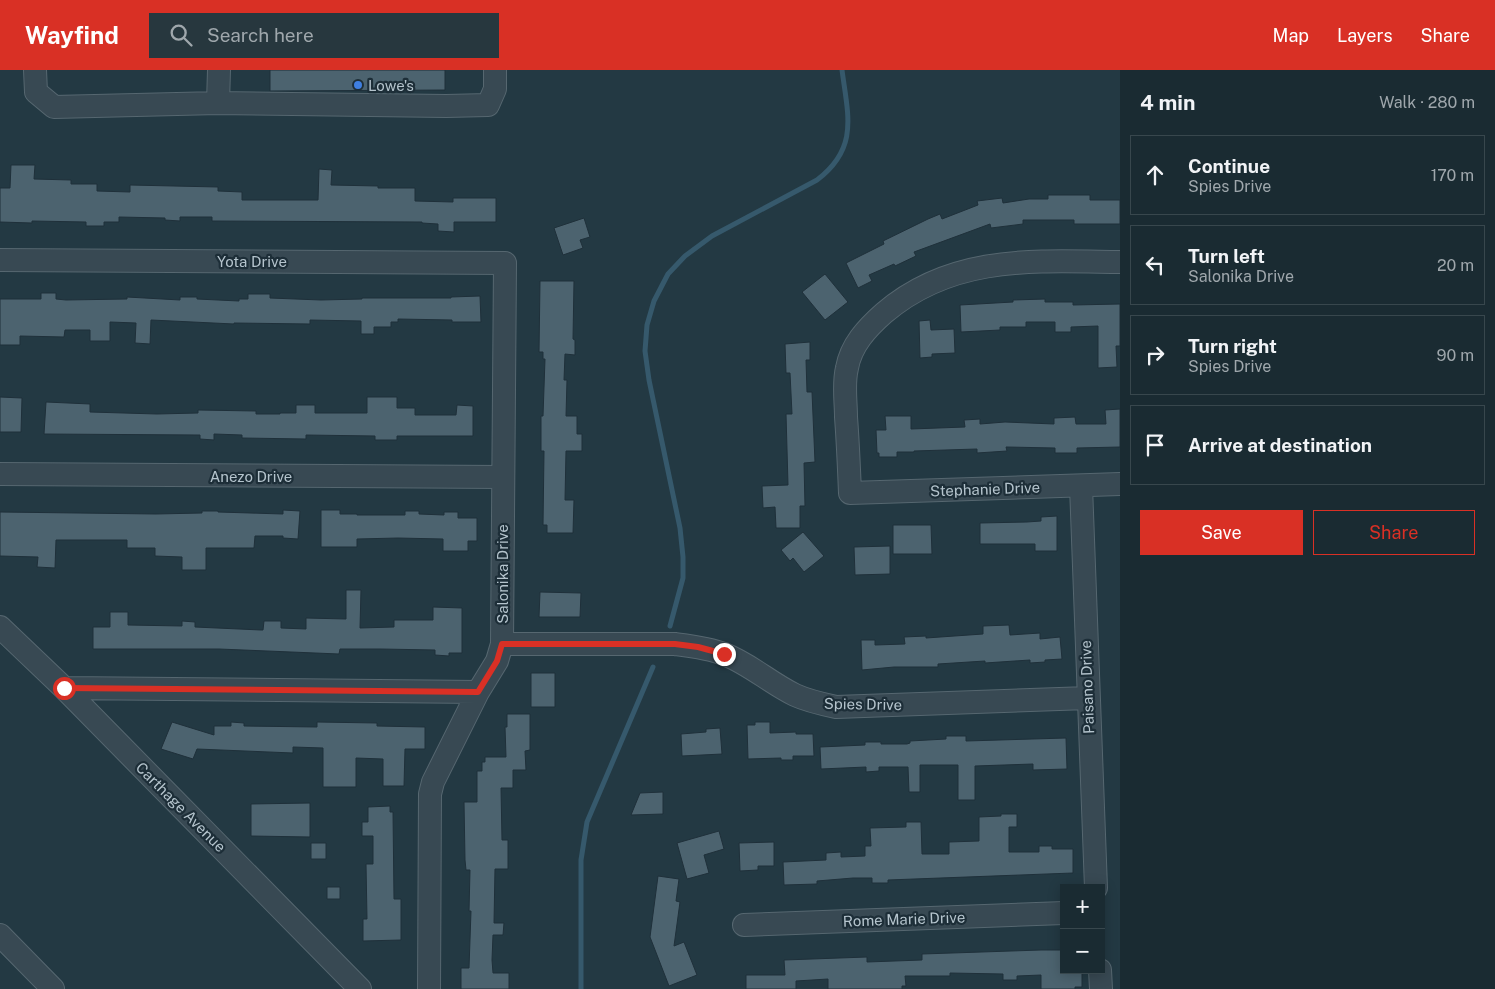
<!DOCTYPE html>
<html lang="en">
<head>
<meta charset="utf-8">
<style>
	:root { --surface:#1a2b32; --page:#27373e; --text:#f1f3f6; --muted:#9fa7ac; --line:#38474d; --accent:#d93025 }
	body { margin:0; font-family:"Public Sans",sans-serif; background:var(--page); color:var(--text) }
	.controls { position:absolute; right:15px; bottom:15px; display:grid; overflow:hidden; border-radius:0px; box-shadow:0 2px 12px #0003 }
	.controls button { width:45px; height:45px; display:grid; place-items:center; padding:0; border:0; border-bottom:1px solid var(--line); background:var(--surface); color:var(--text); font:25px sans-serif }
	.stop { position:absolute; width:15px; height:15px; margin:-11px; border:4px solid #d93025; border-radius:50%; background:#fff }
	.stop.end { background:#d93025; border-color:#fff; box-shadow:0 1px 5px #0008 }
	.list { margin:0; padding:0; list-style:none }
	h2 { display:flex; justify-content:space-between; align-items:center; height:65px; margin:0; padding:0 20px; font-size:21px }
	h2 small { font-size:16px; font-weight:400; color:var(--muted) }
	.list li { display:grid; grid-template-columns:32px 1fr auto; gap:15px; align-items:center; box-sizing:border-box; height:80px; margin:0 10px 10px; padding:0 10px; border:1px solid var(--line); border-radius:0px }
	.list b { display:block; font-size:19px; white-space:nowrap }
	.list p { margin:0; font-size:16px; white-space:nowrap; color:var(--muted) }
	.list em { font-size:16px; font-style:normal; color:var(--muted) }
	.actions { display:flex; gap:10px; padding:15px 20px }
	.actions a { flex:1; padding:11px 0; border:1px solid var(--accent); border-radius:0px; text-align:center; font-size:18px; color:var(--accent) }
	.actions .main { background:var(--accent); color:#fff }
	.icon { flex:none; width:28px; height:28px; fill:none; stroke:currentColor; stroke-width:2; stroke-linecap:round; stroke-linejoin:round }
	.map { position:relative; flex:none; width:1120px; height:919px; overflow:hidden }
	header { display:flex; align-items:center; gap:30px; box-sizing:border-box; height:70px; padding:0 25px; background:var(--accent); color:#fff }
	header strong { font-size:24px }
	nav { display:flex; gap:28px; margin-inline-start:auto; font-size:18px }
	.search { width:350px; height:45px; background:var(--page); display:flex; align-items:center; gap:12px; box-sizing:border-box; padding:0 18px; border-radius:0px; color:var(--muted); font-size:19px }
	main { display:flex }
	aside { flex:1; background:var(--surface) }
	.map>svg:first-child { display:block }
</style>
</head>
<body>
<header>
<strong>Wayfind</strong>
<div class="search"><svg class="icon" aria-label="search" viewBox="0 0 24 24"><circle cx="10" cy="10" r="6"/><path d="M15 15l6 6"/></svg>Search here</div>
<nav><a>Map</a><a>Layers</a><a>Share</a></nav>
</header>
<main>
<div class="map">
<svg width="1120" height="919" viewBox="0 0 1120 919">
	<rect width="100%" height="100%" fill="#233943"/>
	<g fill="none" stroke-linecap="round" stroke-linejoin="round">
		<path stroke="#36596c" stroke-width="5" d="M670 556 683 508V487L680 458 649 310 645 281 647 255 654 231 668 204 685 186 712 166 817 110C859 78 848 46 842 0
			M581 919V790L587 752 653 597"/>
	</g>
	<path fill="#4c636f" stroke="#1f303a" d="M270 0H445V20L270 21Z
		M11 95H35L34 109 71 110V114H97V121L130 122V115L218 117V121L242 122V130H318L319 99 332 100 331 115 378 116V118H415V131L453 132V128H496V152H454V162L438 161V154L422 153V152L212 151V147H180V151L165 150V148L119 147V152H104V156H86V152L32 151V153L0 152V118H10Z
		M1048 125H1090V130H1120V154H1074V150H1023V154L991 158 990 154 914 182 916 186 895 196 894 194 869 205 872 211 858 218 846 193 884 174 883 171 928 149 940 144 942 149 978 135 977 131 1002 128 1003 133 1029 129H1048Z
		M584 148 590 167 580 170 583 178 563 185 554 158Z
		M825 204 848 232 825 250 802 222Z
		M540 211H574L573 269 575 270V285L565 284 564 310H567L566 346H577V364H582V381H566L565 430H574L573 463H547V455H543L544 381H541V346H543L545 289H543V282H539Z
		M41 223H56V229L66 230 127 229V227L180 230V227H197V229L239 231V229H248V224H270V228L321 230 362 229V228H451V227L480 226 481 252H452V250L398 249V252H391V257H374V264H361V251L310 250V254L234 253V254L151 250 150 274 135 273 136 253 110 252V271H90V260H65L64 267 20 266V275H0V229H41Z
		M1045 229V232H1073V235L1120 234V276H1116L1117 297 1098 298V256L1071 257V262H1055V252H1026V257H1000V260L961 262 960 235 1013 232V230Z
		M930 250 931 260 954 259 955 283 932 284V287L920 288 919 251Z
		M810 272V290H806L807 322H812L815 392 804 393 805 436H800V458H776L775 437 763 438 762 416 788 415 786 344H792L790 303H786L785 274Z
		M0 327 22 328 21 362H0Z
		M367 327H397V338H415V345H456L457 335 473 336V366H397V370H375V366L306 365V369L242 368V365L214 364V370L200 369V365H198L44 364 46 332 90 334V342L157 344 198 343V340L256 341V344H280V343H296V335H315V343H367Z
		M1120 339V377L1077 378V383H1055V378L1006 377 1007 381 977 383V379L914 381V382H897V387H879V383H877L876 360H886L885 346H911V359L965 357 964 350 980 349V354L1005 352 1054 354V348L1075 347 1076 354H1106L1105 340Z
		M283 440 300 441 298 469 283 468V466H255L254 478H206V500H182V487L155 486V478H127V470H56L55 498 37 497 38 487 0 486V442L156 444 202 443V441H218V442L283 444Z
		M321 440H340V444H357V445H405V441H419V444L444 445V442H458V448H477V471H468V481H443V469L398 468 357 469V477H321Z
		M1057 446V481H1035V474H980V453L1027 452 1041 451V447Z
		M893 455H931L932 484H893Z
		M803 462 824 486 804 502 793 488 790 491 781 480Z
		M890 476V504L855 505 854 477Z
		M346 520H361L360 558 394 557V550H433V537L462 538V583H449V586L435 585V580L381 579H340L339 584 219 579H93V557H110V542H128V555L182 556V551L195 552V557L261 560H263L264 551H281V558L306 559V548L346 549Z
		M540 522 581 523 580 547H539Z
		M1009 555 1010 565 1040 563V569L1060 567 1062 589 1045 590V592L1030 593V590L985 593V591L938 594V597H894L862 600 861 570H875V575L905 574 904 567 926 566V568L983 564V556Z
		M531 603H555V637H531Z
		M507 644H530V680L525 681 526 700H513V718H501L502 770H508V799H495L494 853H504L503 865H493L492 890 493 903H509V919H461V898H469L471 841H469L470 800H466L465 790 464 732H477V701H482V692H485V687H506L505 657H507Z
		M172 652 214 665V656H231V652L244 653V656L317 657V652L377 653V656L425 657V679H405L404 716H383V689L356 688V717H323V678L293 677V683L197 679 193 689 161 679Z
		M755 652H770V663L796 662V664H813L814 686H793V690H781V688L748 689 747 655H755Z
		M720 658 722 684 682 686 681 664 706 662V659Z
		M946 666H966V671L1066 668 1067 699 1033 700V694L975 696V730H958V695H920V722H909L908 697H879V701L866 702V697L821 699 820 677 865 675V672H881V674H907L910 673V671L946 669Z
		M663 722V744L631 745 640 723Z
		M310 733V767L251 766V734Z
		M390 736V742H393L394 829H401V870L363 871V849H367L366 794H373V766H362V752H368V737Z
		M1001 744H1017V757H1009V782H1039V776H1052V779H1073V803L888 810V813H872V808H853L817 811V814L784 815 783 792 826 790V783L841 782V787L865 786V776H871L870 758 906 757V752H921L922 784H949V772L979 771V747L1001 746Z
		M719 761 724 779 704 785 709 803 687 809 677 773Z
		M774 772V796H758V800L740 801 739 773Z
		M311 773H326V789H311Z
		M658 806 679 809 676 831 680 832 674 876 684 872 697 905 669 916 650 867Z
		M327 817H340V829H327Z
		M1041 880H1061V882H1064V900H1082V917H1075V919H1041V905L1017 906V910H1003V904L950 903V906H905L906 916H902V919H828V909L796 911V919H746V905H785L784 890 867 887V892L922 890V884Z"/>
	<g fill="none" stroke-linecap="round" stroke-linejoin="round">
		<defs>
			<path id="minor" d="M35 0 36 22 54 37 218 33 219 0
				M215 33 446 36 488 35 495 19V0
				M0 190 505 193 502 574 497 591 478 622 433 712 430 724 429 919
				M1120 192C1036 191 953 184 884 243 867 258 851 275 847 298 843 314 846 331 846 347 848 373 849 398 850 423L1120 414
				M0 404 502 407
				M1081 416 1096 818
				M0 557 64 618 360 919
				M502 574H675C691 576 709 578 724 584 750 594 770 613 795 625 808 631 822 634 836 637L1088 628
				M64 618 478 622
				M744 855 1064 843
				M0 865 53 919
				M1100 900 1101 919"/>
		</defs>
		<use href="#minor" stroke="#566770" stroke-width="24"/>
		<use href="#minor" stroke="#384953" stroke-width="22"/>
	</g>
	<g fill="none" stroke-linecap="round" stroke-linejoin="round">
		<path stroke="#d93025" stroke-width="6" d="M64 618 478 622 497 591 502 574H675L698 577 724 584"/>
	</g>
	<circle fill="#3f7fe0" stroke="#1d2e38" stroke-width="2" cx="358" cy="15" r="5"/>
	<g text-anchor="middle" dominant-baseline="central" stroke-width="4.5" stroke-linejoin="round" paint-order="stroke">
		<g font-size="15" fill="#b5c4cd" stroke="#1d2e38" text-anchor="start">
			<text x="368" y="15">Lowe's</text>
		</g>
		<g font-size="15" fill="#b5c4cd" stroke="#1d2e38">
			<text x="252" y="191">Yota Drive</text>
			<text x="251" y="406">Anezo Drive</text>
			<text transform="translate(985 419) rotate(-2)">Stephanie Drive</text>
			<text transform="translate(502 504) rotate(-90)">Salonika Drive</text>
			<text transform="translate(1087 617) rotate(-92)">Paisano Drive</text>
			<text transform="translate(863 634) rotate(1)">Spies Drive</text>
			<text transform="translate(181 737) rotate(45)">Carthage Avenue</text>
			<text transform="translate(904 849) rotate(-2)">Rome Marie Drive</text>
		</g>
	</g>
</svg>
<div class="controls">
<button>+</button>
<button>−</button>
</div>
<div class="stop" style="left:64px;top:618px"></div>
<div class="stop end" style="left:724px;top:584px"></div>
</div>
<aside>
<h2>4 min<small>Walk · 280 m</small></h2>
<ul class="list">
<li><svg class="icon" aria-label="ahead" viewBox="0 0 24 24"><path d="M12 20V5M6 11l6-6 6 6"/></svg><div><b>Continue</b><p>Spies Drive</p></div><em>170 m</em></li>
<li><svg class="icon" aria-label="left" viewBox="0 0 24 24"><path d="M17 20v-9H6M10 6l-5 5 5 5"/></svg><div><b>Turn left</b><p>Salonika Drive</p></div><em>20 m</em></li>
<li><svg class="icon" aria-label="right" viewBox="0 0 24 24"><path d="M7 20v-9h11M14 6l5 5-5 5"/></svg><div><b>Turn right</b><p>Spies Drive</p></div><em>90 m</em></li>
<li><svg class="icon" aria-label="arrive" viewBox="0 0 24 24"><path d="M6 21V4h12l-3 4 3 4H6"/></svg><div><b>Arrive at destination</b></div></li>
</ul>
<div class="actions"><a class="main">Save</a><a>Share</a></div>
</aside>
</main>
</body>
</html>
